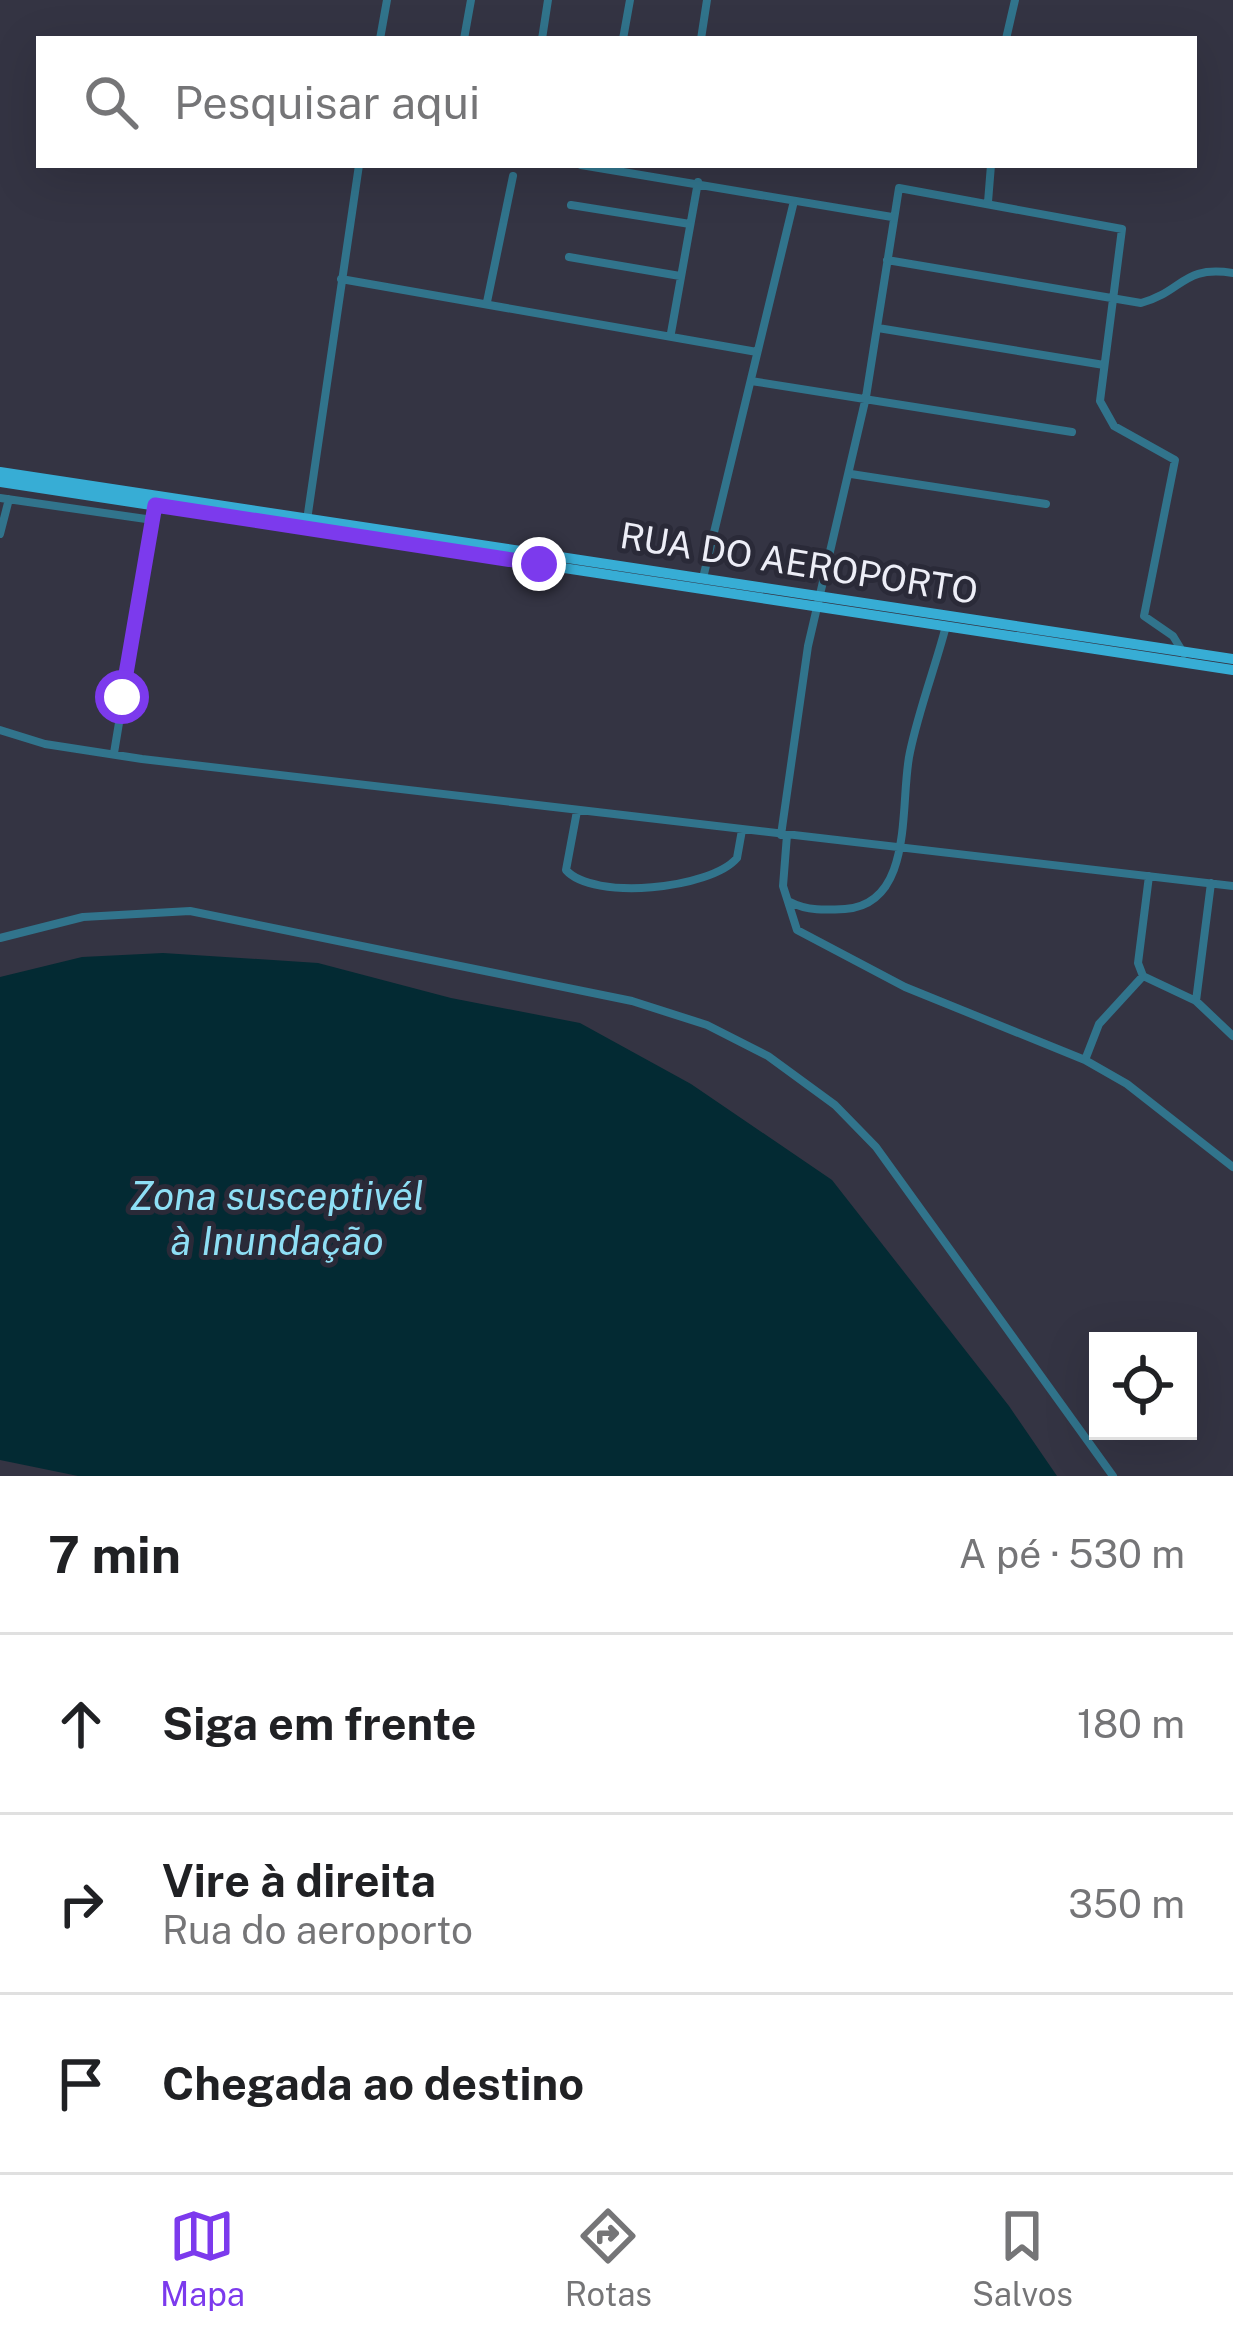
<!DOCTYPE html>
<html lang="pt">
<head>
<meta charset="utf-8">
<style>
	:root { --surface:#fff; --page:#f6f6f6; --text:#202124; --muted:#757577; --line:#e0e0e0; --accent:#7c3aed }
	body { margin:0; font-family:"Public Sans",sans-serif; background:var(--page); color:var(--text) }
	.controls { position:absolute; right:36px; bottom:36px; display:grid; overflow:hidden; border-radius:0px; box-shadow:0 12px 48px #0002 }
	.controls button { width:108px; height:108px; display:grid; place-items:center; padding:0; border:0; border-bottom:3px solid var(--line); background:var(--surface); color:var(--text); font:60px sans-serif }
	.stop { position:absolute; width:36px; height:36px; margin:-27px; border:9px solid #7c3aed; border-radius:50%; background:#fff }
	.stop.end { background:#7c3aed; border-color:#fff; box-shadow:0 3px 12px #0008 }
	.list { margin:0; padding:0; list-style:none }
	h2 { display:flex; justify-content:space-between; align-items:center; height:156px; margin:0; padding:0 48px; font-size:51px }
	h2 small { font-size:39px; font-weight:400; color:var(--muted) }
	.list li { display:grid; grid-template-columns:78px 1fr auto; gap:36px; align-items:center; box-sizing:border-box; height:180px; padding:0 48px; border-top:3px solid var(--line) }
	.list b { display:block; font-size:45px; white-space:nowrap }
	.list p { margin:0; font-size:39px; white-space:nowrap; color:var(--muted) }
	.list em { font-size:39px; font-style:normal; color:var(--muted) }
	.icon { flex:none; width:66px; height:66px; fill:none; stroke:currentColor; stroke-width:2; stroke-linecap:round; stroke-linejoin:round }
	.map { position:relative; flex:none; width:1233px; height:1476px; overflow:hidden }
	.search { position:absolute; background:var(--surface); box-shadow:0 12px 48px #0002; left:36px; right:36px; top:36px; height:132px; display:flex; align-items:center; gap:30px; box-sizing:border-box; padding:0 42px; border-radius:0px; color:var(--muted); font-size:45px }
	.sheet { height:696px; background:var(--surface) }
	nav { display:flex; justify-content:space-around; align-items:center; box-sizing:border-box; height:168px; border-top:3px solid var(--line); background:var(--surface); font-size:33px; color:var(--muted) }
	nav a { display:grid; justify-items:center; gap:6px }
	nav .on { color:var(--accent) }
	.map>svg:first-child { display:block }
</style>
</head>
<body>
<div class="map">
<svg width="1233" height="1476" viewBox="0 0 1233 1476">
	<rect width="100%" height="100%" fill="#343443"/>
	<path fill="#032a33" d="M163 953 318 963 451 998 580 1023 691 1084 832 1180 1009 1406 1057 1476H78L0 1460V977L82 957Z"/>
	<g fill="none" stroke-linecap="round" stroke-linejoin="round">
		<path stroke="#31748c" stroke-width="8" d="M380 39 387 0
			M464 39 471 0
			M542 39 548 0
			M623 39 630 0
			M701 39 707 0
			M1006 39 1015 0
			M581 165 892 217
			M988 202 991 165
			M571 205 690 224
			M569 257 680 276
			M887 260 1141 303C1184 291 1182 265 1233 273
			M341 279 757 352
			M487 302 513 176
			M878 328 1104 365
			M671 333 698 182
			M751 381 1072 432
			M851 474 1046 504
			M0 498 153 520
			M307 520 359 165
			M0 534 9 499
			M703 578 794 201
			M0 730 45 744 142 759 1233 886
			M114 753 155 506
			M577 811 566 870C593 901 711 889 737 858L742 830
			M781 835 808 646 866 397 899 188 1122 229 1100 401 1114 426 1175 460 1144 616 1173 636 1184 654
			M787 835 783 886 797 930 905 987 1085 1060 1127 1084 1233 1167
			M1149 876 1138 963 1143 976 1196 1001 1233 1036
			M790 902C807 911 826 910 845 909 916 904 899 800 910 752 919 709 935 668 946 626
			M0 938 83 917 190 911 632 1001 707 1025 768 1056 835 1105 876 1147 1113 1476
			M1196 1001 1211 883
			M1085 1060 1099 1024 1143 976"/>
		<path stroke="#37add5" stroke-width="10" d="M0 472 1233 659
			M0 482 1233 670"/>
	</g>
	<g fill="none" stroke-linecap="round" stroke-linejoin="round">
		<path stroke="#7c3aed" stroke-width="15" d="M122 697 155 505 539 564"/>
	</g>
	<g text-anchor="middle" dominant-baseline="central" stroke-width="10" stroke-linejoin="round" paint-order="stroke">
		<g font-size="36" fill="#edeef7" stroke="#2a2a38">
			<text transform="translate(799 563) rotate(9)">RUA DO AEROPORTO</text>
		</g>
		<g font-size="39" font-style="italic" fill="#8edff5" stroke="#2a2a38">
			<text x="277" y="1196">Zona susceptivél<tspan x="277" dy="45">à Inundação</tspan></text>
		</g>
	</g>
</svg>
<div class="controls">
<button><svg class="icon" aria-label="locate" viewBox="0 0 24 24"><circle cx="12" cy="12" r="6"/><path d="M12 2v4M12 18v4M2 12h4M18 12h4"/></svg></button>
</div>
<div class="stop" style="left:122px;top:697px"></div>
<div class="stop end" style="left:539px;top:564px"></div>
<div class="search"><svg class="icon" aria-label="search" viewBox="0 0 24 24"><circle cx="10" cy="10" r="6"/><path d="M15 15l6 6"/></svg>Pesquisar aqui</div>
</div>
<section class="sheet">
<h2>7 min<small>A pé · 530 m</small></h2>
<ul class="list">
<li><svg class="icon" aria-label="ahead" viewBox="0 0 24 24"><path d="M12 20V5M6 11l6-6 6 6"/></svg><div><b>Siga em frente</b></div><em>180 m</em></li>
<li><svg class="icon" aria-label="right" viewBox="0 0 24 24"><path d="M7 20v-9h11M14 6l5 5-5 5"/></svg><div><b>Vire à direita</b><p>Rua do aeroporto</p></div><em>350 m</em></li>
<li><svg class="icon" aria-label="arrive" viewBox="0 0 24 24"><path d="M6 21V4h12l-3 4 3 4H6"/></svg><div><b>Chegada ao destino</b></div></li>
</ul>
</section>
<nav>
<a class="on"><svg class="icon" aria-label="map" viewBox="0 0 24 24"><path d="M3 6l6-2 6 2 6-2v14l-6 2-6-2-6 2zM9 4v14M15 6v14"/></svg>Mapa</a>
<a><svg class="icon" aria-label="directions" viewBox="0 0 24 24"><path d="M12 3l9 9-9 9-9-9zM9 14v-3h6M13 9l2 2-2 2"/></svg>Rotas</a>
<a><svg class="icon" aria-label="saved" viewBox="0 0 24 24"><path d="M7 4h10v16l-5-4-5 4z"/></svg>Salvos</a>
</nav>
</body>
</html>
